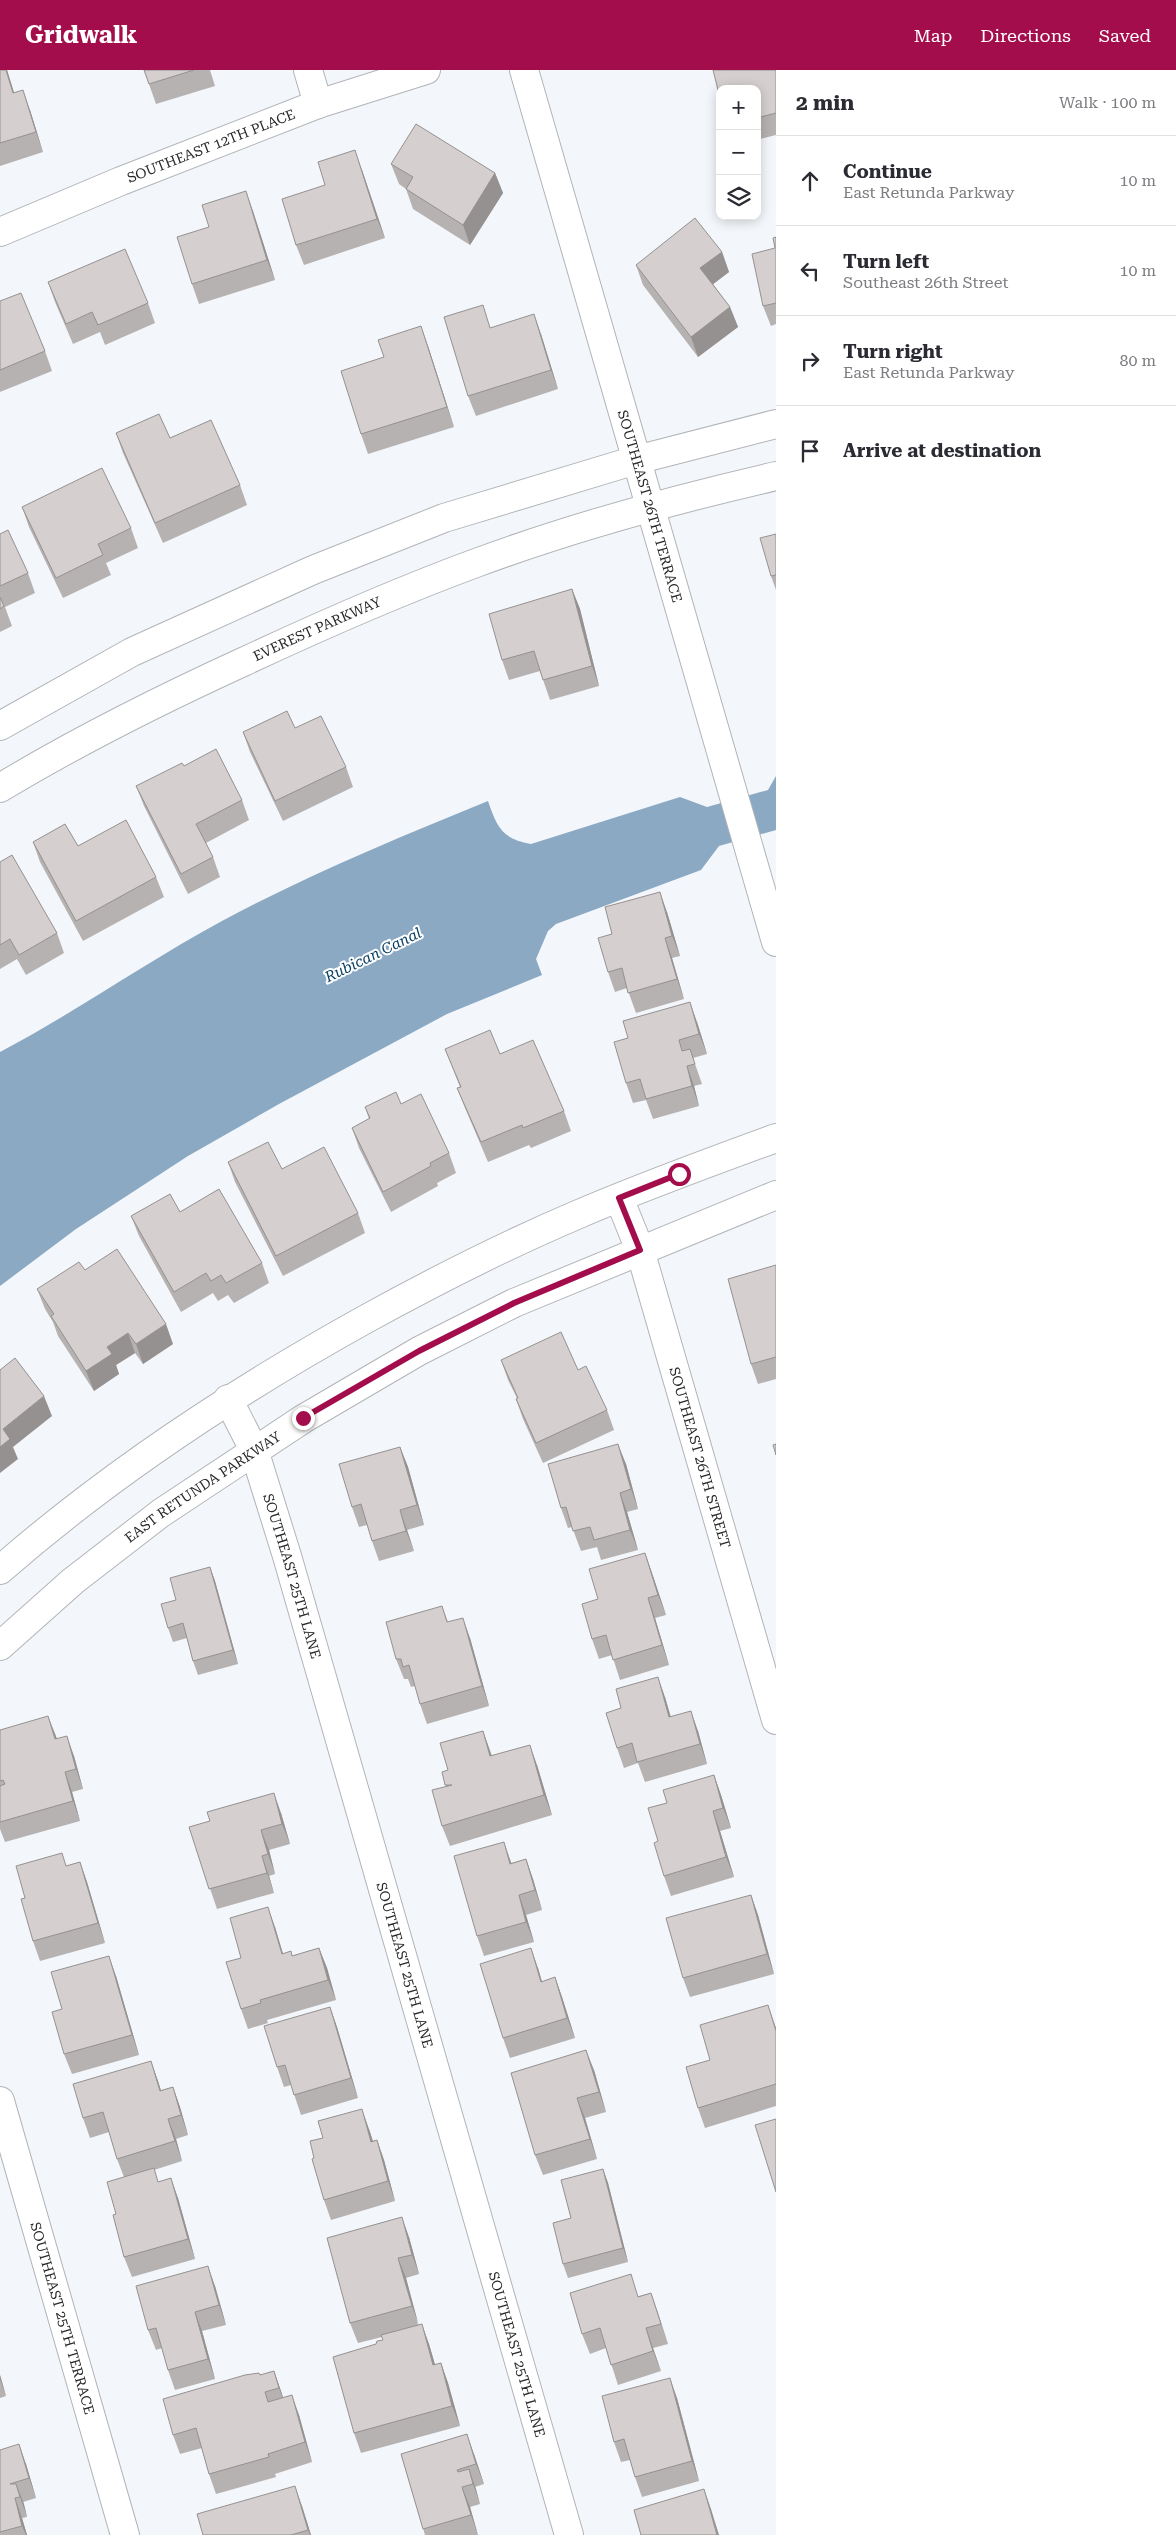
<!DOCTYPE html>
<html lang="en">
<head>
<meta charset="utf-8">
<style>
	:root { --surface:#fff; --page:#f7f7f7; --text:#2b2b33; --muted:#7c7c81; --line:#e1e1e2; --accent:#a30d4c }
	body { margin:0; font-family:"Roboto Serif",serif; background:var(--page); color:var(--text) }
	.controls { position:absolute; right:15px; top:15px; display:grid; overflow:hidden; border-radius:10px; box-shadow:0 2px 12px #0003 }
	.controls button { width:45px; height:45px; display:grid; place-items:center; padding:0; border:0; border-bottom:1px solid var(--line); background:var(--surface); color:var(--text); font:25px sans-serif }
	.stop { position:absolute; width:15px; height:15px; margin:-11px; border:4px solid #a30d4c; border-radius:50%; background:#fff }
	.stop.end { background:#a30d4c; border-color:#fff; box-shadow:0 1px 5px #0008 }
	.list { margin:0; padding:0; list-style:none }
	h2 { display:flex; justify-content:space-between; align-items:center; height:65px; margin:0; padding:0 20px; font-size:21px }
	h2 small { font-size:16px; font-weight:400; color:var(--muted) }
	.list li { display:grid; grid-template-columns:32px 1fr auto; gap:15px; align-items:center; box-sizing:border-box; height:90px; padding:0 20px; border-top:1px solid var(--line) }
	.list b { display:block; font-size:19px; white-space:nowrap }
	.list p { margin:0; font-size:16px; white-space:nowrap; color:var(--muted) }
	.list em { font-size:16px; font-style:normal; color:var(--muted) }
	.icon { flex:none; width:28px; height:28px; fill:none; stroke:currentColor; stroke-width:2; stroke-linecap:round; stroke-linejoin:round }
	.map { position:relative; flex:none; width:776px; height:2465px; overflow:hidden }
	header { display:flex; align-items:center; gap:30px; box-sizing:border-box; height:70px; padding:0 25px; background:var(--accent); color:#fff }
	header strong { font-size:24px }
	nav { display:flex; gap:28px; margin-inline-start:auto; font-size:18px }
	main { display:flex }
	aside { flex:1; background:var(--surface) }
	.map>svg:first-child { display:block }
</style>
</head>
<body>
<header>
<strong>Gridwalk</strong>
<nav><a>Map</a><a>Directions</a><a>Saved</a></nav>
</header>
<main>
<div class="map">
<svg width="776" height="2465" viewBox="0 0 776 2465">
	<rect width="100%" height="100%" fill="#f3f6fa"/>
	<path fill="#8ba9c3" d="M776 706V760L719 776 701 800 556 854 548 861 536 889 542 905 447 944 279 1034 188 1086 76 1159 0 1216V982C76 942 146 892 222 851 308 805 397 768 488 731 497 757 502 769 531 774L680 727 707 737 768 720Z"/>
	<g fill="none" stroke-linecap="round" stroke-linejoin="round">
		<defs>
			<g id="minor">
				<path d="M308 0 318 34"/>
				<path id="s1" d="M524 0 776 872"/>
				<path id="s2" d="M0 162 121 111 318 34 426 0"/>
				<path d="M0 656 132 582 313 500 444 448 636 390 776 354"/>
				<path id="s3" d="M0 718C78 671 160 630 243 592 320 556 397 522 476 493 573 457 676 429 776 406"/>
				<path id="s4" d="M619 1128 640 1180 776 1650"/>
				<path id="s5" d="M228 1329 254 1380 287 1486 569 2465"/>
				<path d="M0 1500C112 1402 236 1321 366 1249 435 1211 506 1175 579 1144 644 1116 710 1092 776 1068"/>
				<path id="s6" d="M0 1576 73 1511 161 1443 303 1349 419 1281 514 1233 776 1125"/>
				<path id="s7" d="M0 2031 125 2465"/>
			</g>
		</defs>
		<use href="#minor" stroke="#b1b4b8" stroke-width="30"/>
		<use href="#minor" stroke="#fff" stroke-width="28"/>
	</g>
	<path fill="#b7b2b2" d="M0 0H7L14 22 30 40 43 82 0 96Z
		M144 0H210L215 16 156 34Z
		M776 0V65L760 69 757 63V19Z
		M391 94 495 103 503 123 470 175 413 139 406 119 399 114Z
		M362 100 385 168 304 195 296 175 325 115Z
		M253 141 275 210 199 234 192 214Z
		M776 167V254L771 256 763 236 775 178Z
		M722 182 729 202 713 214 730 237 738 257 698 287 643 215 636 195Z
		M48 212 148 233 155 253 105 275 100 262 73 274 55 232Z
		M0 231 45 281 52 301 0 322Z
		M491 258 541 264 558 319 476 346 468 326Z
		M428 276 454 357 368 384 361 364Z
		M116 363 170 368 240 415 247 435 163 473 123 383Z
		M22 437 131 458 138 478 106 493 111 505 63 528 29 457Z
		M0 464 28 503 35 523 5 537 12 556 0 562Z
		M776 464V520L771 506Z
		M572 519 580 539 599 616 550 630 540 601 509 610 502 590Z
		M295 658 346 697 353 717 283 751 250 682 243 662Z
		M184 696 242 730 249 750 206 773 213 787 220 807 188 824 144 736 136 716Z
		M33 772 78 776 156 807 164 827 83 871 40 792Z
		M0 792 57 863 64 883 26 905 17 889 0 899Z
		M667 842 680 886 672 888 684 929 636 943 627 918 615 922 608 902 612 864Z
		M697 952 707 984 693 988 702 1014 694 1016 699 1036 653 1049 646 1030 633 1033 626 1013Z
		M445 979 500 984 564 1041 571 1061 531 1078 529 1075 488 1092 465 1038 457 1018 460 1017Z
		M401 1034 449 1083 456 1103 437 1113 438 1116 391 1142 359 1078 352 1058 369 1049 365 1037Z
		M228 1092 282 1099 358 1143 365 1163 283 1206 235 1112Z
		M180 1142 262 1193 269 1213 234 1233 228 1225 218 1231 213 1223 181 1242 139 1166 131 1146Z
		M776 1195V1309L758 1314 751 1294Z
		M85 1200 173 1274 143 1294 135 1283 116 1295 119 1304 94 1321 58 1266 53 1252 45 1239 37 1219Z
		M501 1290 578 1300 607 1340 614 1360 543 1393 523 1349 516 1329 517 1328 508 1310Z
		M400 1377 408 1397 424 1455 407 1460 414 1481 379 1491 372 1471 367 1455 359 1457 352 1437Z
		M626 1394 638 1439 627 1442 638 1480 601 1490 597 1477 581 1481 572 1457 568 1458 561 1438Z
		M645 1483 652 1503 666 1545 655 1548 669 1595 620 1610 612 1585 599 1589 592 1569 598 1529Z
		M210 1497 215 1511 238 1594 198 1605 193 1591 187 1568 173 1572 168 1558 176 1530Z
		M442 1536 448 1552 470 1568 489 1636 427 1654 420 1634 415 1616 411 1617 408 1609H404L396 1589Z
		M665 1627 671 1647 698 1661 707 1694 645 1712 638 1693 624 1698 617 1678 621 1638Z
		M0 1660 57 1668 74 1686 83 1719 72 1722 80 1751 5 1772 0 1759Z
		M483 1661 492 1686 537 1695 552 1745 450 1776 442 1756 446 1717 442 1702 448 1700Z
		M714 1705 721 1725 731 1758 720 1761 734 1807 671 1826 664 1806 658 1771 667 1733Z
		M281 1743 290 1774 269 1780 275 1804 269 1806 274 1823 217 1839 189 1757Z
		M526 1789 533 1809 542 1840 526 1845 534 1872 484 1886 477 1866 511 1793Z
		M80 1792 87 1812 105 1873 40 1891 33 1871 25 1828 67 1796Z
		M751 1825 758 1845 774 1904 690 1927 683 1908Z
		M275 1857 283 1884 292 1886 319 1878 327 1898 336 1930 267 1950 268 1953 248 1959 241 1939V1888Z
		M538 1898 542 1912 555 1907 562 1927 575 1968 510 1988 503 1968Z
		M116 1906 139 1985 72 2004 64 1984 62 1939Z
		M330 1937 337 1957 358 2028 301 2045 291 2015 284 2017 277 1997Z
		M776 1956V2036L705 2058 698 2038 710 1990Z
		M151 1991 161 2020 173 2017 180 2037 188 2065 176 2069 182 2091 154 2100 158 2112 178 2128 195 2189 132 2207 124 2187 116 2144 124 2107 117 2089 109 2062 90 2068 83 2048Z
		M594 2000 606 2042 585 2048 597 2089 543 2105 535 2085Z
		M369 2059 373 2071 377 2070 384 2090 395 2131 331 2150 324 2130 314 2088Z
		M603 2099 608 2113 628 2192 568 2208 563 2194 571 2148Z
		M409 2167 419 2204 406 2208 418 2255 429 2274 435 2295 441 2293 448 2313 460 2356 361 2383 354 2363 376 2274 383 2270 382 2267 358 2273 350 2253Z
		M215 2216 226 2255 202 2261 215 2309 175 2320 168 2300 162 2278 156 2280 148 2260Z
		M651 2223 668 2274 653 2278 661 2301 618 2315 606 2278 590 2284 582 2264 639 2226Z
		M274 2301 283 2327 299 2345 312 2392 275 2404 276 2407 216 2424 209 2404 202 2378 180 2384 173 2365 260 2305Z
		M0 2305 6 2326 0 2328Z
		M677 2328 699 2411 642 2427 635 2407 630 2390 621 2392 614 2372Z
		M0 2380 26 2394 36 2428 23 2432 27 2447 22 2448 27 2465H0Z
		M401 2384H474L484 2414 475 2417 480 2434 470 2437 478 2465H425Z
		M302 2436 311 2465H203Z"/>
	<path fill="#959191" d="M6 0H7L20 43 13 23Z
		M23 20 30 40 43 82 36 62Z
		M355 80 362 100 385 168 377 149Z
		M495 103 503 123 470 175 463 155Z
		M246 121 253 141 275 210 267 190Z
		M722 182 729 202 708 218 700 198Z
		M730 237 738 257 698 287 691 267Z
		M534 244 541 264 558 319 551 300Z
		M421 256 428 276 454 357 447 337Z
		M572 519 580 539 599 616 592 596Z
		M660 822 667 842 680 886 672 866Z
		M665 868 672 888 684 929 677 909Z
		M690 932 697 952 707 984 699 964Z
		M687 996 694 1016 699 1036 692 1016Z
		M166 1254 173 1274 143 1294 136 1274Z
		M128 1263 135 1283 116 1295 119 1304 94 1321 86 1301 107 1277Z
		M44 1326 52 1346 13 1377 18 1389 0 1403V1377L3 1359Z
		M618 1374 626 1394 638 1439 631 1419Z
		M400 1377 408 1397 424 1455 417 1435Z
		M620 1423 627 1442 638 1480 630 1460Z
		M400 1440 407 1460 414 1481 406 1461Z
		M645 1483 652 1503 666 1545 658 1525Z
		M210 1497 215 1511 238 1594 233 1580Z
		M648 1528 655 1548 669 1595 662 1575Z
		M463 1548 470 1568 489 1636 482 1616Z
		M658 1607 665 1627 676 1667 669 1647Z
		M691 1641 698 1661 707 1694 700 1674Z
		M48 1646 56 1666 62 1689 55 1669Z
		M483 1661 490 1681 497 1706 490 1686Z
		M67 1666 74 1686 83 1719 76 1699Z
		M530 1675 537 1695 552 1745 544 1725Z
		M65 1702 72 1722 80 1751 73 1731Z
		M714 1705 721 1725 731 1758 723 1738Z
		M274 1723 281 1743 290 1774 282 1754Z
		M713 1741 720 1761 734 1807 726 1787Z
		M261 1760 269 1780 275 1804 268 1784Z
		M504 1772 511 1792 517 1814 510 1794Z
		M262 1786 269 1806 274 1823 267 1803Z
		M526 1789 533 1809 542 1840 535 1820Z
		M80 1792 87 1812 105 1873 98 1853Z
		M519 1825 526 1845 534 1872 526 1852Z
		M751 1825 758 1845 774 1904 767 1884Z
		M268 1837 275 1857 289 1904 282 1884Z
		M319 1878 327 1898 336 1930 328 1910Z
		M531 1878 538 1898 548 1932 541 1912Z
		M109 1886 116 1906 139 1985 132 1965Z
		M555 1907 562 1927 575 1968 567 1948Z
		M768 1935 775 1955 776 1961Z
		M330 1937 337 1957 358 2028 351 2008Z
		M586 1980 594 2000 606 2042 599 2022Z
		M151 1991 158 2011 167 2041 160 2021Z
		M173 2017 180 2037 188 2065 181 2045Z
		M577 2028 585 2048 597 2089 590 2069Z
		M362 2039 369 2059 379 2092 371 2072Z
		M168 2049 176 2069 182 2091 175 2071Z
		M377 2070 384 2090 395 2131 388 2111Z
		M603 2099 608 2113 628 2192 623 2178Z
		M171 2108 178 2128 195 2189 188 2169Z
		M402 2147 409 2167 419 2204 412 2185Z
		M398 2188 406 2208 419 2256 412 2236Z
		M208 2196 215 2216 226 2255 219 2235Z
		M651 2223 658 2243 668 2274 661 2254Z
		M195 2242 202 2261 215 2309 208 2289Z
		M422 2254 429 2274 441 2315 433 2295Z
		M646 2258 653 2278 661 2301 653 2281Z
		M441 2293 448 2313 460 2356 452 2336Z
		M274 2301 281 2321 286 2338 279 2318Z
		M0 2305 6 2326 0 2309Z
		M670 2308 677 2328 699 2411 692 2391Z
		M292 2325 299 2345 312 2392 305 2372Z
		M467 2364 474 2384 484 2414 476 2394Z
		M19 2374 26 2394 36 2428 29 2408Z
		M469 2399 476 2419 480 2434 473 2414Z
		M16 2414 24 2434 27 2447 20 2427Z
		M295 2416 302 2436 311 2465H310L308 2460Z
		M462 2417 470 2437 478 2465 471 2445Z
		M704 2419 711 2439 719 2465H717Z
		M15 2428 22 2448 27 2465H26L22 2456Z"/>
	<path fill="#d5cfcf" stroke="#959191" d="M0 0H6L13 23 23 20 36 62 0 73Z
		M144 0H194L149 14Z
		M713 0H776V43L757 48V19H720V28Z
		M416 54 495 103 463 155 406 119 413 107 391 94Z
		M355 80 377 149 296 175 282 129 325 115 318 92Z
		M246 121 267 190 192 214 177 167 209 157 202 135Z
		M695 148 722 182 700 198 730 237 691 267 636 195Z
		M776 167V233L763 236 752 184 775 178 773 168Z
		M125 179 148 233 98 255 92 242 66 254 48 212Z
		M21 223 45 281 0 300V231Z
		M483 235 490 258 534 244 551 300 468 326 444 247Z
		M421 256 447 337 361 364 341 301 384 287 378 270Z
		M159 344 170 368 211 350 240 415 155 453 116 363Z
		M102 398 131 458 98 474 103 485 56 508 22 437Z
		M8 460 28 503 0 516V464Z
		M776 464V505L771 506 760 468Z
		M572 519 592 596 543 610 534 581 502 590 489 544Z
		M0 527 4 536 0 539Z
		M287 641 295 658 321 646 346 697 275 731 243 662Z
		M216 679 242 730 196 754 213 787 181 804 136 716 182 693 184 696Z
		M126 750 156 807 76 851 33 772 65 754 78 776Z
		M12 785 57 863 19 885 10 869 0 875V792Z
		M660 822 672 866 665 868 677 909 628 923 622 898 608 902 598 868 612 864 605 837Z
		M690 932 699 964 679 970 682 981 690 979 695 994 687 996 692 1016 646 1029 640 1009 626 1013 614 972 628 968 623 951Z
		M490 960 500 984 533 970 564 1041 523 1058 522 1055 481 1072 457 1018 461 1017 445 979Z
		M396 1022 401 1034 421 1024 449 1083 430 1093 431 1096 383 1122 352 1058 370 1048 365 1037Z
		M268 1072 282 1099 324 1077 358 1143 276 1186 228 1092Z
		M219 1119 262 1193 226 1213 221 1205 211 1211 206 1203 174 1222 131 1146 170 1124 180 1142Z
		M117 1179 166 1254 136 1274 128 1263 107 1277 112 1284 86 1301 51 1246 54 1244 37 1219 79 1192 85 1200Z
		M776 1195V1287L751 1294 728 1209Z
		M561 1262 578 1300 586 1296 607 1340 536 1373 516 1329 518 1328 501 1290Z
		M15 1288 44 1326 3 1359 10 1369 0 1377V1300Z
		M618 1374 631 1419 620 1423 630 1460 594 1470 590 1457 573 1461 566 1437 561 1438 548 1394Z
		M776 1374V1385L773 1375Z
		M400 1377 417 1435 400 1440 406 1461 372 1471 361 1434 352 1437 339 1394Z
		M645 1483 658 1525 648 1528 662 1575 613 1590 606 1565 592 1569 582 1534 598 1529 589 1499Z
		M210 1497 233 1580 193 1591 183 1553 168 1558 161 1534 176 1530 170 1508Z
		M442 1536 447 1552 463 1548 482 1616 420 1634 409 1595 403 1597 401 1589H396L386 1552Z
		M658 1607 669 1647 691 1641 700 1674 637 1692 632 1673 617 1678 606 1643 621 1638 616 1619Z
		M48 1646 55 1669 67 1666 76 1699 65 1702 73 1731 0 1752V1716L5 1714 3 1710 0 1711V1660Z
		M483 1661 490 1686 530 1675 544 1725 442 1756 432 1720 452 1715H445L442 1702 448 1700 440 1673Z
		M714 1705 723 1738 713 1741 726 1787 664 1806 654 1773 658 1771 648 1738 667 1733 663 1720Z
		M274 1723 282 1754 261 1760 268 1784 262 1786 267 1803 209 1819 189 1757 210 1751 207 1742Z
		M504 1772 510 1794 526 1789 535 1820 519 1825 526 1852 477 1866 454 1786Z
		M62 1783 66 1796 80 1792 98 1853 33 1871 21 1829 25 1828 16 1796Z
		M751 1825 767 1884 683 1908 666 1848Z
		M268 1837 282 1884 291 1881 292 1886 319 1878 328 1910 260 1930 261 1933 241 1939 226 1892 241 1888 230 1848Z
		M531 1878 541 1912 555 1907 567 1948 503 1968 480 1894Z
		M109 1886 132 1965 64 1984 52 1942 62 1939 51 1902Z
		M768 1935 776 1961V2014L698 2038 686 1997 710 1990 700 1955Z
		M330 1937 351 2008 294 2025 285 1995 277 1997 264 1956Z
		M586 1980 599 2022 577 2028 590 2069 535 2085 511 2003Z
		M151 1991 160 2021 173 2017 181 2045 168 2049 175 2071 117 2089 103 2042 83 2048 73 2014Z
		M362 2039 371 2072 377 2070 388 2111 324 2130 312 2089 314 2088 310 2071 323 2068 318 2051Z
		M776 2049V2122L755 2055Z
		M154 2098 158 2112 171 2108 188 2169 124 2187 113 2145 116 2144 107 2112Z
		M603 2099 623 2178 563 2194 553 2153 571 2148 561 2110Z
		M402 2147 412 2185 398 2188 412 2236 350 2253 327 2168Z
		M208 2196 219 2235 195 2242 208 2289 168 2300 156 2258 148 2260 136 2216Z
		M631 2204 638 2227 651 2223 661 2254 646 2258 653 2281 611 2295 600 2258 582 2264 570 2223Z
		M422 2254 433 2295 441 2293 452 2336 354 2363 333 2287 376 2274 377 2271 383 2270 381 2265Z
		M274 2301 279 2318 265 2322 268 2332 292 2325 305 2372 268 2384 269 2387 209 2404 196 2358 173 2365 163 2329 245 2305 259 2303 260 2305Z
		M670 2308 692 2391 635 2407 624 2369 614 2372 602 2326Z
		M467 2364 476 2394 457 2400 458 2402 469 2399 473 2414 462 2417 471 2445 423 2459 401 2384Z
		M19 2374 29 2408 10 2414H16L20 2427 15 2428 22 2456 0 2462V2380Z
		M295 2416 308 2460 291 2465H203L197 2444Z
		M704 2419 717 2465H641L634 2440Z"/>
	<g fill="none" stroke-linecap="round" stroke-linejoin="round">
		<path stroke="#a30d4c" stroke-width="6" d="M303 1348 419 1281 514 1233 640 1180 619 1128 679 1104"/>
	</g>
	<g text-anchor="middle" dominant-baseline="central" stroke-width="4" stroke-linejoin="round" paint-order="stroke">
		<g font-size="14" fill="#272829" stroke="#fff">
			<text stroke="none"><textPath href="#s2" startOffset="228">SOUTHEAST 12TH PLACE</textPath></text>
			<text stroke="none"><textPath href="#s1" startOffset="454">SOUTHEAST 26TH TERRACE</textPath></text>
			<text stroke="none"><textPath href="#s3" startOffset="355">EVEREST PARKWAY</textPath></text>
			<text stroke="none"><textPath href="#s4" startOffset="272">SOUTHEAST 26TH STREET</textPath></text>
			<text stroke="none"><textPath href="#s6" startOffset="258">EAST RETUNDA PARKWAY</textPath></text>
			<text stroke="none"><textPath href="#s5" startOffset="189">SOUTHEAST 25TH LANE</textPath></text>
			<text stroke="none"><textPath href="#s5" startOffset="594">SOUTHEAST 25TH LANE</textPath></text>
			<text stroke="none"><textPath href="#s7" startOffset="226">SOUTHEAST 25TH TERRACE</textPath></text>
			<text stroke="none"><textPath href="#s5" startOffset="999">SOUTHEAST 25TH LANE</textPath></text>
		</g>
		<g font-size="15" font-style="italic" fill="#083f62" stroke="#fff">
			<text transform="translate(373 885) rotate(-26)">Rubican Canal</text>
		</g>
	</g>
</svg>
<div class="controls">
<button>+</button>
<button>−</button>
<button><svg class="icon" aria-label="layers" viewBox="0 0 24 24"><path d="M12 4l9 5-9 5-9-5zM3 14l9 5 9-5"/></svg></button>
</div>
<div class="stop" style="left:679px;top:1104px"></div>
<div class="stop end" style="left:303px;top:1348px"></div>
</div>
<aside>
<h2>2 min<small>Walk · 100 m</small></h2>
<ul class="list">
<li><svg class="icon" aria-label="ahead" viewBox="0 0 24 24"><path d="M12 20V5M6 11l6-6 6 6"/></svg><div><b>Continue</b><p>East Retunda Parkway</p></div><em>10 m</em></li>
<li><svg class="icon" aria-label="left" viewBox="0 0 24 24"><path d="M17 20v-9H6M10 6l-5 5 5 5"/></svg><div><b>Turn left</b><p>Southeast 26th Street</p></div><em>10 m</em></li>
<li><svg class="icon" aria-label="right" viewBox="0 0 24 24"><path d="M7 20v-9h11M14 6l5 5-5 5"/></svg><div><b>Turn right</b><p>East Retunda Parkway</p></div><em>80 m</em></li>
<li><svg class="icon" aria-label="arrive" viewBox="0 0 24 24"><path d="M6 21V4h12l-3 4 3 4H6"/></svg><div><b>Arrive at destination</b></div></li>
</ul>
</aside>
</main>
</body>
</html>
